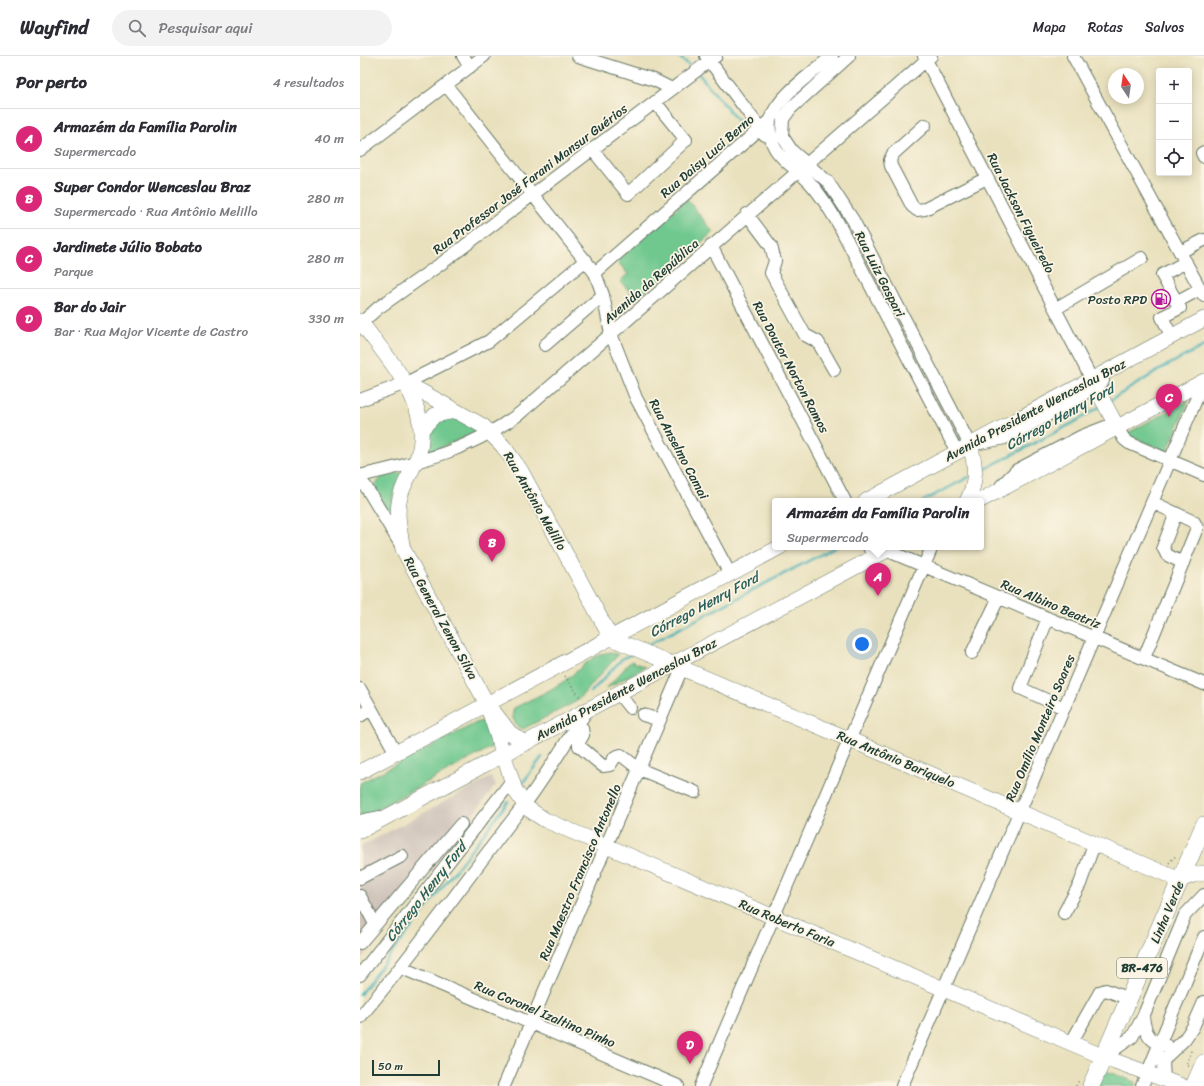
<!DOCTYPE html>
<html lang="pt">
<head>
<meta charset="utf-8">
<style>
	:root { --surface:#fff; --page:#f2f2f3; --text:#2b2b33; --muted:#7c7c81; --line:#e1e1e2; --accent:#db2777 }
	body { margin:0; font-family:Sriracha,sans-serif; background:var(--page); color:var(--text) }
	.controls { position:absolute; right:12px; top:12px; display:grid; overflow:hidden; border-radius:4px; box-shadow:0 2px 10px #0003 }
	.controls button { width:36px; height:36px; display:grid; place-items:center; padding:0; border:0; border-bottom:1px solid var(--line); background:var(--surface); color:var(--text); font:20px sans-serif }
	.compass { position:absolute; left:748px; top:12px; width:36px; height:36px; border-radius:50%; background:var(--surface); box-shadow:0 2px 10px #0003; rotate:347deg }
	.scale { position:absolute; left:12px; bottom:10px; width:68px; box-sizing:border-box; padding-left:4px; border:2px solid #1f3d34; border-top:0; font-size:11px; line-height:14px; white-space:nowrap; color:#1f3d34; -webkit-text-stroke:3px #fcf5e5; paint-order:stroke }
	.you { position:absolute; left:502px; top:588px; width:14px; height:14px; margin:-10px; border:3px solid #fff; border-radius:50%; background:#1a73e8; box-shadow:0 0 0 6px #1a73e833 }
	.badge { display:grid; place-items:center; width:26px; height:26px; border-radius:50%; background:var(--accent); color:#fff; font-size:13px; font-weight:700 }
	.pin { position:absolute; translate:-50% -33px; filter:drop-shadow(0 1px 2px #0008) }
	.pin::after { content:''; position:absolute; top:21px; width:14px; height:12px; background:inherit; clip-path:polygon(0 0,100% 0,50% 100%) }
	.popup { position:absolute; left:412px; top:442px; width:212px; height:52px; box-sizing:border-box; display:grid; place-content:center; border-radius:4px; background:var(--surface); filter:drop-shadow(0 1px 3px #0005); font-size:13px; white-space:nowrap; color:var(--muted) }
	.popup b { font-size:15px; color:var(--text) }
	.popup::after { content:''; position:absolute; left:50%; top:100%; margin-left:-8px; border:8px solid transparent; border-top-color:var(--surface) }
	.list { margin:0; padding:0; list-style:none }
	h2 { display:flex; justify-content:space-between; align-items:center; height:52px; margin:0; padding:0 16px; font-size:17px }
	h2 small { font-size:13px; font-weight:400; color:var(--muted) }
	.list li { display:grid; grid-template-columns:26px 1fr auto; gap:12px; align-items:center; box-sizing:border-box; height:60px; padding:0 16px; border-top:1px solid var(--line) }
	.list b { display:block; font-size:15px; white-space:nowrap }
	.list p { margin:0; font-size:13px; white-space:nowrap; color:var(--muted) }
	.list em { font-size:13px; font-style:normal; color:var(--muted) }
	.icon { flex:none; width:22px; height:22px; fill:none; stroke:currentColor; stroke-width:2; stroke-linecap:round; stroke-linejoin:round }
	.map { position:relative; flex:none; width:844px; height:1030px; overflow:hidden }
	header { display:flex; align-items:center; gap:24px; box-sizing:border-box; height:56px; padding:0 20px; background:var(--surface); border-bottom:1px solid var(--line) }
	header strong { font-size:19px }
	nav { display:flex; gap:22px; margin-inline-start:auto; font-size:14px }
	.search { width:280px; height:36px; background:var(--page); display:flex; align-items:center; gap:10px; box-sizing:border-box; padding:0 14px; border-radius:22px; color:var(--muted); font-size:15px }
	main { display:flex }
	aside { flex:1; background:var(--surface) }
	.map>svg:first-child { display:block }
</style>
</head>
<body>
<header>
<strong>Wayfind</strong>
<div class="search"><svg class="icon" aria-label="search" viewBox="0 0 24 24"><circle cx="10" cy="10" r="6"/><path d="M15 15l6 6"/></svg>Pesquisar aqui</div>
<nav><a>Mapa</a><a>Rotas</a><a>Salvos</a></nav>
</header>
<main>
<aside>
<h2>Por perto<small>4 resultados</small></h2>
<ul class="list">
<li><span class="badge">A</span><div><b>Armazém da Família Parolin</b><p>Supermercado</p></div><em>40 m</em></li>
<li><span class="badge">B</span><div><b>Super Condor Wenceslau Braz</b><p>Supermercado · Rua Antônio Melillo</p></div><em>280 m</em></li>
<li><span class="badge">C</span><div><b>Jardinete Júlio Bobato</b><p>Parque</p></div><em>280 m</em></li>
<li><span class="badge">D</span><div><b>Bar do Jair</b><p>Bar · Rua Major Vicente de Castro</p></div><em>330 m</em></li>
</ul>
</aside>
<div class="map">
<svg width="844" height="1030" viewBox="0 0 844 1030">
	<rect width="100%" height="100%" fill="#fcf5e5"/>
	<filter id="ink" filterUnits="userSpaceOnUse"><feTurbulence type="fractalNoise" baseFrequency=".025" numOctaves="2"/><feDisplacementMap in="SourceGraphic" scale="8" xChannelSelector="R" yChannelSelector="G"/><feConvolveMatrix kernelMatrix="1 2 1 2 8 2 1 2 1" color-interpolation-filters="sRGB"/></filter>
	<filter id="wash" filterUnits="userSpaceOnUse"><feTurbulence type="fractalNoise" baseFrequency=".012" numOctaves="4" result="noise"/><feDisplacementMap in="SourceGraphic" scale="16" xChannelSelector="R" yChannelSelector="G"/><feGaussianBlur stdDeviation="0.9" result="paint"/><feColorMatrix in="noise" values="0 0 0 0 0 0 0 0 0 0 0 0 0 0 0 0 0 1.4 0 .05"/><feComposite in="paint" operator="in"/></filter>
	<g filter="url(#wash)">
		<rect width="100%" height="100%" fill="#e9e1be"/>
		<path fill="#cec2b9" d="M131 721 136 729 0 904V791Z"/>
		<path fill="#6fc88f" stroke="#478262" d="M327 143 353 176 277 244 260 225 268 218 257 205Z
			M829 344 807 396 766 378Z
			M94 361 118 375 62 400 67 377 73 366Z
			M44 416 33 439 30 466C24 454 23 440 14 430L22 421Z
			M251 596 258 599 217 645 163 673 158 671C153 664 151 660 154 652 171 643 191 635 207 623 221 613 231 598 251 596Z
			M271 605 285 611 247 632Z
			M123 665 126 667 132 686V691L12 756 0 760V727L116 667Z
			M743 1014 776 1026 775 1030H737Z"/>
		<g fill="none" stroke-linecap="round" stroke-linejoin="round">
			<path stroke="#3fb0b7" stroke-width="2.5" d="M318 0 333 12
				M338 17 385 74
				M749 345 806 310 844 290
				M621 415 713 367 741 350
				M563 445 609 421
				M284 591 475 491
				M231 636 262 603 273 597
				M161 729 182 701
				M0 938 148 746"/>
		</g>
	</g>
	<g filter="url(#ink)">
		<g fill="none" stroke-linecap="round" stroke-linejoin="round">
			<defs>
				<path id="minor" d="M103 0 110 11
					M218 0 294 24 312 33
					M346 0 405 79
					M489 0 431 52 423 63 422 80 432 95 468 126 493 164 610 389 645 382 710 347 743 325
					M564 0 732 324
					M713 0 844 240
					M86 29 235 217 243 239 251 278 276 342 370 518
					M410 64C406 99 431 106 451 128 462 140 470 154 478 167L597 396
					M565 69 533 98 530 104 531 110 552 150 557 154 565 153 627 122
					M232 93 268 138 326 84 295 46
					M0 94 124 0
					M844 96 842 97 844 101
					M387 158 411 190 415 205 411 217 445 279 458 286 474 314
					M351 190 485 445
					M820 196 844 184
					M235 217 410 64C418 39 453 17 472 0
					M816 246 840 233
					M695 253 782 202
					M0 268 18 252 82 207 356 0
					M812 281 802 261 820 252 802 219 826 206
					M185 289 243 239
					M0 344 46 327 129 285 226 204
					M757 371 764 383 769 387 844 419
					M0 420C62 405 106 396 159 358L571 0
					M0 424 6 431 41 489
					M641 430 657 414 722 380 748 370
					M816 457 803 491 807 499 823 507
					M509 491 514 501
					M526 494 844 628
					M688 562 660 632 704 652
					M612 597 639 541
					M784 602 837 472 834 466 792 446
					M0 633 36 697
					M258 637 270 652
					M283 659 300 664
					M0 660 11 653
					M216 669 222 672 223 679 219 686V690L243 710 250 709 255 701 261 699 279 713 335 736
					M0 765 20 761
					M0 822 42 800
					M0 840 15 868
					M704 857 720 828 734 788
					M0 887 101 768
					M42 912 318 1030
					M0 919 151 726
					M0 961C58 893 109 819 164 749 187 719 205 686 227 655
					M783 961C785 977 790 987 807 990
					M711 987 740 936 746 934 769 943
					M745 1000 772 981 783 961 825 859 844 839
					M804 1023 803 1006 807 1000 824 984 833 971 844 946
					M144 1030 322 612
					M341 1030 572 491
					M542 1030 844 325
					M782 1030 844 881"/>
				<path id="major" d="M0 265C27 302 72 347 59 397 55 409 49 419 44 430 34 451 39 472 43 493L127 648 155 734 167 752 185 764 744 1001 822 1030
					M732 324 757 371
					M46 327 123 370 143 390 161 415 251 582 820 824 833 819 844 817
					M61 374 75 359 96 355
					M506 445 844 263
					M607 445C617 426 616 409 610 389
					M619 445 844 325
					M133 655 150 677 166 687
					M0 716 420 491
					M0 775 533 491"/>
				<path id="highway" d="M731 1030 844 769
					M834 1030 844 1007"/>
			</defs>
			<use href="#minor" stroke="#667664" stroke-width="14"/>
			<use href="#major" stroke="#667664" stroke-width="16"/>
			<use href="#highway" stroke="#667664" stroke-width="18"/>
			<path stroke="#667664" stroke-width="1.5" stroke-dasharray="1 3" stroke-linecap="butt" d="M205 620 221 643
				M809 807 814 801H816
				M828 1009H826L832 992
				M716 1030 719 1024"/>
			<use href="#minor" stroke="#fff" stroke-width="12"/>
			<use href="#major" stroke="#fff" stroke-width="15"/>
			<use href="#highway" stroke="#fff" stroke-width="17"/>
		</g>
	</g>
	<defs>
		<symbol id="fuel-ring" viewBox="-11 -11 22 22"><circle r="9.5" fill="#fcf5e5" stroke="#b5179e" stroke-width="1.5"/><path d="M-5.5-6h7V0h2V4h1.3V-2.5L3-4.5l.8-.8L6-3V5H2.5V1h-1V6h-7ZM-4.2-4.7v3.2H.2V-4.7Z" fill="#b5179e"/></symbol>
	</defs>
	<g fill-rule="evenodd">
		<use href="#fuel-ring" x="790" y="232" width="22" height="22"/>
	</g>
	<g text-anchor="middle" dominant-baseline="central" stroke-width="3.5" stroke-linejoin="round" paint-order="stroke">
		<rect fill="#fcf5e5" stroke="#617469" stroke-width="1" x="757" y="902" width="50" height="20" rx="3"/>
		<g font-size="12" font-weight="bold" fill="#1f3d34">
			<text x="782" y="912">BR-476</text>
		</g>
		<g font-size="13" fill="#1f3d34" stroke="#fcf5e5">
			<text transform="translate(347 100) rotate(-41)">Rua Daisy Luci Berno</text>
			<text transform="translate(170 123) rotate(-37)">Rua Professor José Farani Mansur Guérios</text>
			<text transform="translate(661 157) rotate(63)">Rua Jackson Figueiredo</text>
			<text transform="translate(520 218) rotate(63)">Rua Luiz Gaspari</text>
			<text transform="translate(291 225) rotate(-41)">Avenida da República</text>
			<text transform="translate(431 311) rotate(62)">Rua Doutor Norton Ramos</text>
			<text transform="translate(675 354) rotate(-28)">Avenida Presidente Wenceslau Braz</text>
			<text transform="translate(319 393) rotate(62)">Rua Anselmo Camai</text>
			<text transform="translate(175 445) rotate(60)">Rua Antônio Melillo</text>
			<text transform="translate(691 548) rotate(23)">Rua Albino Beatriz</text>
			<text transform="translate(81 562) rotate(61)">Rua General Zenon Silva</text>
			<text transform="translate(266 633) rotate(-28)">Avenida Presidente Wenceslau Braz</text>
			<text transform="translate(680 672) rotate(-67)">Rua Omílio Monteiro Soares</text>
			<text transform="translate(536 703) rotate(23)">Rua Antônio Bariquelo</text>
			<text transform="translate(220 816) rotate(-67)">Rua Maestro Francisco Antonello</text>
			<text transform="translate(807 856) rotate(-67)">Linha Verde</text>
			<text transform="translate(427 867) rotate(23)">Rua Roberto Faria</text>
			<text transform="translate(185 958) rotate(23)">Rua Coronel Izaltino Pinho</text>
		</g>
		<g font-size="13" fill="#1f3d34" stroke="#fcf5e5" text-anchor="end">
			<text x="787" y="243">Posto RPD</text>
		</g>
		<g font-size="14" font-style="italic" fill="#29605b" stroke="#fcf5e5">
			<text transform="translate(700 361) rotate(-29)">Córrego Henry Ford</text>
			<text transform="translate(344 549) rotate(-28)">Córrego Henry Ford</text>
			<text transform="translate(66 836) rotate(-52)">Córrego Henry Ford</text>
		</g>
	</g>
</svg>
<div class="controls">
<button>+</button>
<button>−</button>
<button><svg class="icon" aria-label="locate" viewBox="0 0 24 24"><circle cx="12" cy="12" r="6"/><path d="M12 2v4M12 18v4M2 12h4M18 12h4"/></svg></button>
</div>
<svg class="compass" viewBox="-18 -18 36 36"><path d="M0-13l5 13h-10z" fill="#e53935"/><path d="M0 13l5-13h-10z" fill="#7c7c81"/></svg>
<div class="scale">50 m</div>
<div class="you"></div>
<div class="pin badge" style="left:518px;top:540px">A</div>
<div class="popup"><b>Armazém da Família Parolin</b>Supermercado</div>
<div class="pin badge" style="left:132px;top:506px">B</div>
<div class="pin badge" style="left:809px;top:361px">C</div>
<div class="pin badge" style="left:330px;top:1008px">D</div>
</div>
</main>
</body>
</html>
